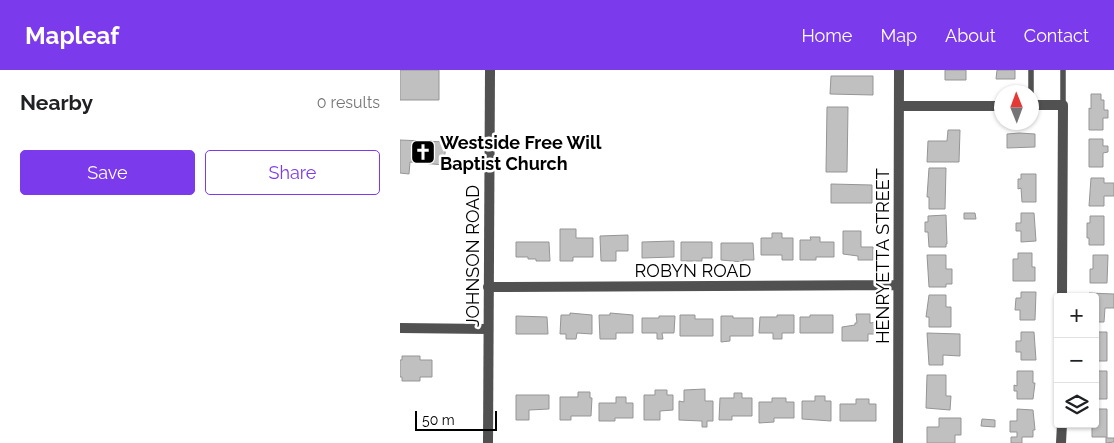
<!DOCTYPE html>
<html lang="en">
<head>
<meta charset="utf-8">
<style>
	:root { --surface:#fff; --page:#f6f6f6; --text:#202124; --muted:#757577; --line:#e0e0e0; --accent:#7c3aed }
	body { margin:0; font-family:Raleway,sans-serif; background:var(--page); color:var(--text) }
	.controls { position:absolute; right:15px; bottom:15px; display:grid; overflow:hidden; border-radius:5px; box-shadow:0 1px 4px #0004 }
	.controls button { width:45px; height:45px; display:grid; place-items:center; padding:0; border:0; border-bottom:1px solid var(--line); background:var(--surface); color:var(--text); font:25px sans-serif }
	.compass { position:absolute; left:594px; top:15px; width:45px; height:45px; border-radius:50%; background:var(--surface); box-shadow:0 1px 4px #0004; rotate:359deg }
	.scale { position:absolute; left:15px; bottom:12px; width:82px; box-sizing:border-box; padding-left:5px; border:2px solid #000; border-top:0; font-size:14px; line-height:18px; white-space:nowrap; color:#000; -webkit-text-stroke:4px #fff; paint-order:stroke }
	.list { margin:0; padding:0; list-style:none }
	h2 { display:flex; justify-content:space-between; align-items:center; height:65px; margin:0; padding:0 20px; font-size:21px }
	h2 small { font-size:16px; font-weight:400; color:var(--muted) }
	.actions { display:flex; gap:10px; padding:15px 20px }
	.actions a { flex:1; padding:11px 0; border:1px solid var(--accent); border-radius:5px; text-align:center; font-size:18px; color:var(--accent) }
	.actions .main { background:var(--accent); color:#fff }
	.icon { flex:none; width:28px; height:28px; fill:none; stroke:currentColor; stroke-width:2; stroke-linecap:round; stroke-linejoin:round }
	.map { position:relative; flex:none; width:714px; height:373px; overflow:hidden }
	header { display:flex; align-items:center; gap:30px; box-sizing:border-box; height:70px; padding:0 25px; background:var(--accent); color:#fff }
	header strong { font-size:24px }
	nav { display:flex; gap:28px; margin-inline-start:auto; font-size:18px }
	main { display:flex }
	aside { flex:1; background:var(--surface) }
	.map>svg:first-child { display:block }
</style>
</head>
<body>
<header>
<strong>Mapleaf</strong>
<nav><a>Home</a><a>Map</a><a>About</a><a>Contact</a></nav>
</header>
<main>
<aside>
<h2>Nearby<small>0 results</small></h2>
<ul class="list">
</ul>
<div class="actions"><a class="main">Save</a><a>Share</a></div>
</aside>
<div class="map">
<svg width="714" height="373" viewBox="0 0 714 373">
	<rect width="100%" height="100%" fill="#fff"/>
	<path fill="#c0c0c0" stroke="#959595" d="M0 0H39V30H0Z
		M545 0H566V10H545Z
		M597 0H615V9H596Z
		M431 6H473V25L430 24Z
		M691 24H701V30H704V40H708V48H703V60H689V38L691 39Z
		M427 37H448L447 102H426Z
		M548 60H560L559 92H527L528 71H547Z
		M619 63 635 64V77L607 78V64Z
		M689 69H703V76H708V82L703 83V97H689Z
		M0 70 46 72 44 95 10 92 9 104 0 103Z
		M529 98H546L545 139H529V127H527Z
		M621 104H636V132H622L621 118 618 119V109H621Z
		M691 108H704V113H714V126H704V136H689Z
		M431 114 472 115V133H431Z
		M564 143H575L576 149H564Z
		M621 143H634L636 171 621 172V161H616V153H621Z
		M546 145 547 174H546V177H529L528 162H525V152H528V146Z
		M690 146H704V175H689V168H687V153H690Z
		M160 159H176V168H193V187H173V191H160Z
		M443 161H461V177H473V190H458V186L443 184Z
		M372 163H382V168H393V190H382V185H361V168H372Z
		M228 165V181H216V191H201L200 166Z
		M410 167H420V172H434V187H416V190H400V170H411Z
		M274 171V187L242 188V172Z
		M116 172H149L150 191H136V189H128V187H116Z
		M281 172H312V188H302V191H281Z
		M321 173H353L354 190H343V192L321 190Z
		M618 183H632V197H635V211H613V189H618Z
		M527 185H546V199H552V214H546V217H529Z
		M693 185H708L707 213H690V199H693Z
		M621 222H636L635 250H620V240H615L616 228H621Z
		M689 223 714 224V238H705L704 252H695V227H689Z
		M529 225H546V237H551V257H529V247H526Z
		M170 243 192 245V264L177 263 176 269H166V264H160L161 245H170Z
		M210 243 233 245V263H216V269H200L199 245H210Z
		M456 244H470V253L480 252V258H474V264H468V271H442V257L455 255V253H457Z
		M280 245H295V249H313V266H280Z
		M377 245H394V263H382V269H373V263H359L360 247H377Z
		M410 245H433V263H400V247H410Z
		M116 246 147 247 148 264H116Z
		M259 246H275L274 263H262L263 269H257V263H242V248H259Z
		M321 246H333V248H353V266H330V271L321 272Z
		M621 262H634L636 290H621V282H616V271H621Z
		M695 262H707V291H695Z
		M527 263 560 264V286L543 285V295H529Z
		M2 286H20V290H32V307H20V311H2V307H0V290H2Z
		M617 301H633V313H635L633 329H617V321H614V315L617 316Z
		M695 301H707V329H695Z
		M527 305H546V326H551L550 340 526 338Z
		M305 319V331H313V351H307V357H302V351L279 350V331L284 332V320Z
		M255 320H267V325H273V340L260 341V350H244V325H255Z
		M178 322H190V328H192L191 346H171V350H160V327H178Z
		M334 323H342V328H352V346H332V350H319L320 328H334Z
		M116 325H149V339L129 340V350H116Z
		M415 326H425V331H431V351L402 349V331H415Z
		M216 327H226V333H233V348H215V351H199V333H216Z
		M372 328H386V332H394V348H374V352L359 353V332H372Z
		M456 329H469V334H476V351H440V334H456Z
		M617 339 633 340 635 360H633V367H622V373H611V367H617V362H610V351H617Z
		M695 339H707V368H714V372L706 373V367H692V355L690 354H695Z
		M539 348H561V365H555V373H527V357H539Z
		M582 349 595 350V357L581 356Z"/>
	<g fill="none" stroke-linecap="round" stroke-linejoin="round">
		<path stroke="#515151" stroke-width="5.5" d="M631 22V0
			M663 35V0"/>
		<path stroke="#515151" stroke-width="10" d="M632 35H663L662 227
			M499 36H602
			M88 217 498 215
			M0 258 88 259
			M498 373 499 0
			M661 373 662 354"/>
		<path stroke="#515151" stroke-width="10" d="M88 373 90 0"/>
	</g>
	<defs>
		<symbol id="church-square" viewBox="-11 -11 22 22"><rect x="-9" y="-9" width="18" height="18" rx="4" fill="#000" stroke="#fff"/><path d="M-1.2-6h2.4v3.5h3.3v2.4h-3.3V6h-2.4V-.1h-3.3v-2.4h3.3Z" fill="#fff"/></symbol>
	</defs>
	<g fill-rule="evenodd">
		<use href="#church-square" x="9" y="68" width="28" height="28"/>
	</g>
	<g text-anchor="middle" dominant-baseline="central" stroke-width="5" stroke-linejoin="round" paint-order="stroke">
		<g font-size="18" font-weight="bold" fill="#000" stroke="#fff" text-anchor="start">
			<text x="40" y="72">Westside Free Will<tspan x="40" dy="21">Baptist Church</tspan></text>
		</g>
		<g font-size="18" fill="#000" stroke="#fff">
			<text transform="translate(72 186) rotate(-90)">JOHNSON ROAD</text>
			<text transform="translate(482 186) rotate(-90)">HENRYETTA STREET</text>
			<text x="293" y="200">ROBYN ROAD</text>
		</g>
	</g>
</svg>
<div class="controls">
<button>+</button>
<button>−</button>
<button><svg class="icon" aria-label="layers" viewBox="0 0 24 24"><path d="M12 4l9 5-9 5-9-5zM3 14l9 5 9-5"/></svg></button>
</div>
<svg class="compass" viewBox="-18 -18 36 36"><path d="M0-13l5 13h-10z" fill="#e53935"/><path d="M0 13l5-13h-10z" fill="#757577"/></svg>
<div class="scale">50 m</div>
</div>
</main>
</body>
</html>
